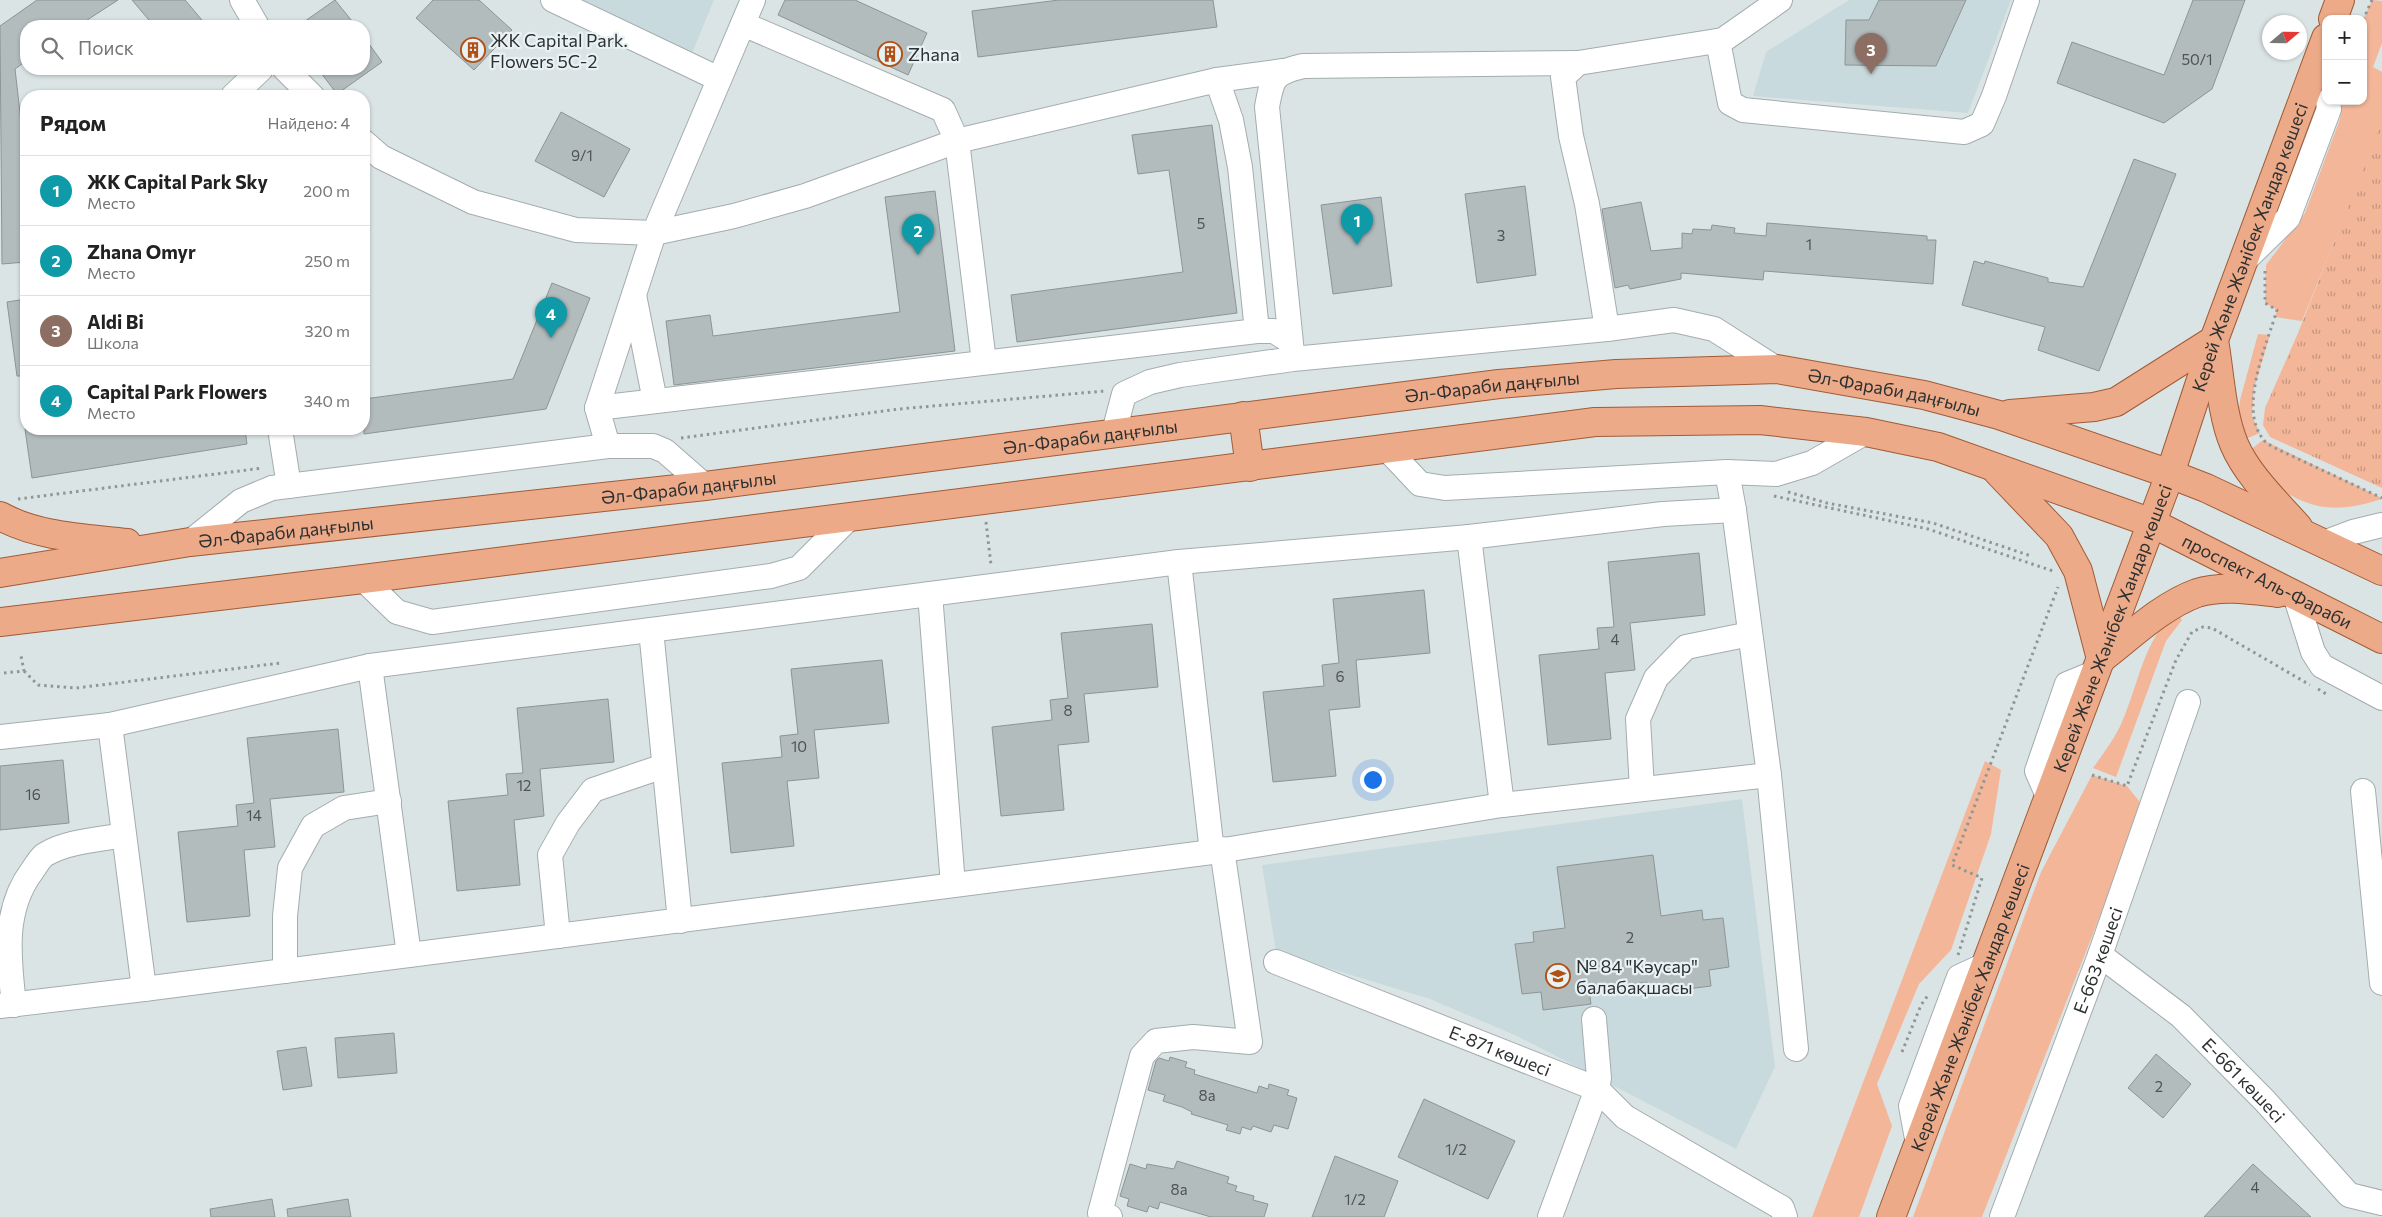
<!DOCTYPE html>
<html lang="ru">
<head>
<meta charset="utf-8">
<style>
	:root { --surface:#fff; --page:#f6f6f6; --text:#222; --muted:#767676; --line:#e0e0e0; --accent:#7c3aed }
	body { margin:0; font-family:Commissioner,sans-serif; background:var(--page); color:var(--text) }
	.controls { position:absolute; right:15px; top:15px; display:grid; overflow:hidden; border-radius:10px; box-shadow:0 1px 4px #0004 }
	.controls button { width:45px; height:45px; display:grid; place-items:center; padding:0; border:0; border-bottom:1px solid var(--line); background:var(--surface); color:var(--text); font:25px sans-serif }
	.compass { position:absolute; left:2262px; top:15px; width:45px; height:45px; border-radius:50%; background:var(--surface); box-shadow:0 1px 4px #0004; rotate:70deg }
	.you { position:absolute; left:1372px; top:779px; width:18px; height:18px; margin:-12px; border:4px solid #fff; border-radius:50%; background:#1a73e8; box-shadow:0 0 0 8px #1a73e833 }
	.badge { display:grid; place-items:center; width:32px; height:32px; border-radius:50%; background:var(--accent); color:#fff; font-size:16px; font-weight:700 }
	.pin { position:absolute; translate:-50% -41px; filter:drop-shadow(0 1px 2px #0008) }
	.pin::after { content:''; position:absolute; top:26px; width:18px; height:15px; background:inherit; clip-path:polygon(0 0,100% 0,50% 100%) }
	.list { margin:0; padding:0; list-style:none }
	h2 { display:flex; justify-content:space-between; align-items:center; height:65px; margin:0; padding:0 20px; font-size:21px }
	h2 small { font-size:16px; font-weight:400; color:var(--muted) }
	.list li { display:grid; grid-template-columns:32px 1fr auto; gap:15px; align-items:center; box-sizing:border-box; height:70px; padding:0 20px; border-top:1px solid var(--line) }
	.list b { display:block; font-size:19px; white-space:nowrap }
	.list p { margin:0; font-size:16px; white-space:nowrap; color:var(--muted) }
	.list em { font-size:16px; font-style:normal; color:var(--muted) }
	.icon { flex:none; width:28px; height:28px; fill:none; stroke:currentColor; stroke-width:2; stroke-linecap:round; stroke-linejoin:round }
	.map { position:relative; flex:none; width:2382px; height:1217px; overflow:hidden }
	.search { position:absolute; background:var(--surface); box-shadow:0 1px 4px #0004; left:20px; top:20px; width:350px; height:55px; display:flex; align-items:center; gap:12px; box-sizing:border-box; padding:0 18px; border-radius:20px; color:var(--muted); font-size:19px }
	.panel { position:absolute; background:var(--surface); box-shadow:0 1px 4px #0004; left:20px; top:90px; width:350px; height:345px; border-radius:20px }
	.map>svg:first-child { display:block }
</style>
</head>
<body>
<div class="map">
<svg width="2382" height="1217" viewBox="0 0 2382 1217">
	<defs>
		<pattern id="park-tufts" width="24" height="20" patternUnits="userSpaceOnUse" patternTransform="scale(1.25)"><rect width="24" height="20" fill="#f3b699"/><path d="M3 7l-1-3M5 7V3M7 7l1-3M15 17l-1-3M17 17v-4M19 17l1-3" fill="none" stroke="#c5947d"/></pattern>
	</defs>
	<rect width="100%" height="100%" fill="#dbe4e5"/>
	<path fill="#c8dadd" d="M553 0H714L692 53Z
		M1849 0H2011L1968 113 1753 96 1766 52Z
		M1742 799 1775 1067 1736 1149 1517 1036 1430 999 1276 952 1262 865Z"/>
	<path fill="#f3b699" d="M2372 0 2382 1V43L2373 67 2382 72V124L2302 321 2275 317 2277 310 2265 303 2266 265 2305 213 2340 119 2341 101H2363V20Z
		M2258 334 2270 335 2254 388 2252 416 2260 433 2243 440 2238 418 2240 400Z
		M2263 440 2382 498V499C2350 509 2323 513 2292 496 2280 490 2259 462 2249 451Z
		M2175 611 2182 620 2166 641 2116 777 2093 768C2103 754 2115 738 2122 722 2139 683 2143 642 2175 611Z
		M1985 761 2001 770 1991 834 1951 950 1919 984 1877 1084 1892 1126 1859 1217H1812Z
		M2092 775 2127 786 2143 806 1982 1217H1913L2041 872Z"/>
	<path fill="url(#park-tufts)" d="M2382 120V488L2270 437 2263 425 2265 408 2298 333Z"/>
	<path fill="#b3bcbd" stroke="#8c9496" d="M37 0H118L78 26H26V61L15 69 26 165V262L2 264 0 26Z
		M132 0H185L207 26H154Z
		M335 0 356 26H298Z
		M433 0H479L512 30 474 70 416 18Z
		M785 0H855L927 33 908 75 778 15Z
		M1059 0H1213L1217 27 978 57 972 11Z
		M1879 0H1966L1936 66 1845 65 1846 20H1869Z
		M2193 0H2245L2212 89 2164 123 2057 83 2072 42 2164 75Z
		M364 37 382 62 337 94 318 69H364Z
		M561 112 630 149 604 197 535 161Z
		M1212 125 1237 313 1017 342 1011 295 1183 272 1169 170 1138 174 1132 135Z
		M2134 159 2176 174 2099 371 2038 350 2045 327 1962 305 1974 261 1984 264 1985 261 2048 278V282L2083 287Z
		M1525 186 1536 275 1477 283 1465 194Z
		M935 191 955 351 674 385 666 321 710 315 713 336 900 312 885 197Z
		M1381 197 1392 286 1333 294 1321 205Z
		M1641 202 1651 251 1682 248V233L1692 234 1693 229 1711 230 1712 225 1735 228 1734 233 1766 236 1767 223 1927 236V240H1936L1933 284 1764 271 1763 280 1681 273V279L1630 289 1628 285 1615 288 1602 209Z
		M552 283 590 298 546 409 364 434V399L513 379Z
		M26 299V376H17L7 302Z
		M25 429H245L247 444 32 478Z
		M1699 553 1705 615 1630 623 1635 670 1605 673 1611 739 1548 745 1539 655 1599 649 1597 628 1614 627 1608 562Z
		M1424 590 1430 653 1356 660 1360 707 1329 710 1336 776 1273 782 1263 692 1324 686 1322 665 1339 663 1333 599Z
		M1152 624 1158 687 1084 694 1089 742 1058 745 1064 810 1001 816 992 727 1052 720 1050 700 1068 698 1061 633Z
		M882 660 889 723 814 730 819 778 787 781 794 846 731 853 722 763 782 757 780 736 798 734 791 669Z
		M608 699 614 762 540 769 544 816 514 820 520 885 457 891 448 801 508 795 506 774 523 773 517 708Z
		M338 729 344 792 270 799 275 847 244 850 250 916 187 922 178 832 238 826 236 805 254 803 247 738Z
		M63 760 69 823 0 830V766Z
		M1653 855 1661 916 1702 910 1703 920 1723 918 1729 967 1709 970 1711 986 1648 994 1647 982 1589 990 1591 1004 1543 1010 1541 992 1522 994 1515 944 1534 942 1533 932 1565 928 1557 867Z
		M394 1033 397 1073 338 1078 335 1038Z
		M306 1047 312 1086 283 1090 277 1051Z
		M2156 1054 2191 1084 2163 1118 2128 1088Z
		M1170 1057 1187 1062 1185 1067 1195 1070 1194 1074 1257 1093 1259 1086 1268 1089 1269 1084 1289 1090 1287 1095 1297 1098 1288 1129 1274 1125 1271 1132 1253 1126 1251 1130 1242 1127 1240 1134 1226 1130 1228 1125 1191 1114 1192 1112 1182 1107 1163 1101 1165 1095 1148 1090 1156 1061 1159 1058 1169 1061Z
		M1424 1099 1515 1141 1488 1199 1398 1157Z
		M1335 1156 1398 1181 1384 1217H1312Z
		M1177 1161 1229 1177 1227 1183 1237 1186 1235 1191 1254 1196 1253 1200 1268 1204 1264 1217H1211L1160 1202 1158 1209 1149 1206 1147 1212 1127 1206 1129 1199 1120 1196 1130 1164 1146 1169 1147 1164 1174 1169Z
		M2253 1164 2311 1217H2204Z
		M272 1199 275 1217H211L210 1209Z
		M348 1199 351 1217H288L287 1209Z"/>
	<g fill="none" stroke-linecap="round" stroke-linejoin="round">
		<defs>
			<g id="minor">
				<path d="M242 0 257 26"/>
				<path d="M553 0 719 79"/>
				<path d="M743 24 943 110 957 141 984 362"/>
				<path d="M1718 41 1730 103 1743 110 1964 132 1982 124 1994 96 2027 0"/>
				<path d="M285 69 312 96"/>
				<path d="M1217 80 1283 71"/>
				<path d="M233 96 261 69"/>
				<path d="M364 142 381 157 473 202 576 230 654 233 734 216 805 196 957 141 1217 80 1231 120 1240 167 1257 331"/>
				<path d="M2244 261 2288 218 2329 109 2328 101"/>
				<path d="M634 295 655 401"/>
				<path d="M1607 329 1587 204 1571 136 1563 77 1578 63 1723 40 1780 0"/>
				<path d="M1292 353 1267 107C1272 79 1273 73 1303 66L1578 63"/>
				<path d="M597 408 1257 331H1274L1290 341"/>
				<path d="M280 429 289 486"/>
				<path d="M1114 432 1124 394 1150 382 1180 375 1293 359 1607 329 1674 320 1714 329 1777 369"/>
				<path d="M608 446 597 408 654 233 753 0"/>
				<path d="M1388 450 1420 484 1445 488 1727 472 1776 474 1812 463 1866 432"/>
				<path d="M1727 472 1734 510 1769 775 1796 1049"/>
				<path d="M1469 537 1502 805"/>
				<path d="M190 542 241 501 272 488 608 446H653L665 451 705 486"/>
				<path d="M2324 543 2353 532 2382 525"/>
				<path d="M1179 562 1212 852"/>
				<path d="M363 579 397 612 432 622 771 576 799 568 850 517"/>
				<path d="M930 594 953 885"/>
				<path d="M2295 595 2313 652 2322 666 2382 698"/>
				<path d="M651 630 680 921"/>
				<path d="M370 666 409 955"/>
				<path d="M110 725 144 989 1212 852 1502 805 1769 775"/>
				<path d="M0 737 110 725 370 666 1179 562 1469 537 1663 514 1734 510"/>
				<path d="M1642 789 1638 719 1656 678 1686 647 1750 634"/>
				<path d="M2363 791 2382 983"/>
				<path d="M2048 796 2037 771 2067 684 2094 673"/>
				<path d="M558 936 550 855 568 823 593 790 664 766"/>
				<path id="s1" d="M2100 955 2181 1016 2265 1101 2349 1195 2382 1203"/>
				<path id="s2" d="M1276 962 1597 1089 1625 1117 1782 1208 1785 1217"/>
				<path d="M285 971V916L290 868 313 826 344 808 389 801"/>
				<path d="M14 1005C9 959 2 911 32 871 36 866 40 857 46 854 68 841 99 840 124 835"/>
				<path d="M0 1006 144 989"/>
				<path d="M1918 1144 1911 1106 1959 977 1985 965"/>
				<path d="M1110 1217 1100 1213 1142 1056 1156 1041 1193 1037 1250 1042 1222 849"/>
				<path d="M1550 1217 1597 1089 1599 1078 1594 1019"/>
				<path id="s3" d="M2002 1217 2100 955 2188 702"/>
			</g>
			<g id="major">
				<path d="M2333 19 2340 0"/>
				<path d="M2215 346C2220 378 2222 415 2234 444 2247 475 2276 502 2298 527"/>
				<path d="M2010 414 2094 407 2116 402 2214 340"/>
				<path d="M1243 416 1250 467"/>
				<path d="M1997 471 2059 536 2078 571 2101 659C2130 637 2161 606 2197 593 2222 585 2252 590 2278 593"/>
				<path d="M0 516C38 537 84 538 127 543"/>
				<path id="s4" d="M0 573 190 542 705 486 1499 384 1616 374 1777 369 1924 395 1999 415 2170 474 2206 488 2382 571"/>
				<path id="s5" d="M0 622 363 579 1595 422 1760 420 1866 432 1938 447 2152 523 2382 639"/>
				<path id="s6" d="M1891 1217 2170 474 2214 340 2326 38"/>
			</g>
		</defs>
		<use href="#minor" stroke="#a4acae" stroke-width="26"/>
		<use href="#major" stroke="#a15b36" stroke-width="30"/>
		<path stroke="#8f9697" stroke-width="3" stroke-dasharray="2.5 4" stroke-linecap="butt" d="M2363 20 2372 0
			M2265 271V303L2277 310C2267 344 2238 408 2263 439 2266 444 2274 447 2279 450L2382 498
			M681 438 899 409 1105 391
			M1788 492 1827 503 1933 523 2031 556
			M1774 496 1928 529 2053 571
			M18 499 263 468
			M986 522 991 565
			M24 671 38 685 76 688 281 663
			M4 673 24 671 21 656
			M2318 689 2328 695
			M2092 775 2127 786 2176 660 2192 632 2203 627 2212 628 2310 685
			M1958 955 1982 878 1952 865 2058 587
			M1902 1052 1921 1005 1929 994"/>
		<use href="#minor" stroke="#fff" stroke-width="24"/>
		<use href="#major" stroke="#ecaa88" stroke-width="28"/>
	</g>
	<defs>
		<symbol id="building-ring" viewBox="-11 -11 22 22"><circle r="9.5" fill="#e8f1f3" stroke="#b25014" stroke-width="1.5"/><path d="M-4-6H4V6H1V3H-1V6H-4ZM-2.5-4.3h1.7v1.8h-1.7ZM.8-4.3h1.7v1.8H.8ZM-2.5-1h1.7V.8h-1.7ZM.8-1h1.7V.8H.8Z" fill="#b25014"/></symbol>
		<symbol id="school-ring" viewBox="-11 -11 22 22"><circle r="9.5" fill="#e8f1f3" stroke="#b25014" stroke-width="1.5"/><path d="M0-5L7-2L0 1L-7-2ZM-4 1L0 2.5L4 1V4Q0 6-4 4Z" fill="#b25014"/></symbol>
	</defs>
	<g fill-rule="evenodd">
		<use href="#building-ring" x="459" y="36" width="28" height="28"/>
		<use href="#building-ring" x="876" y="40" width="28" height="28"/>
		<use href="#school-ring" x="1544" y="962" width="28" height="28"/>
	</g>
	<g text-anchor="middle" dominant-baseline="central" stroke-width="4.5" stroke-linejoin="round" paint-order="stroke">
		<g font-size="15" fill="#4e5354">
			<text x="2197" y="59">50/1</text>
			<text x="582" y="155">9/1</text>
			<text x="1201" y="223">5</text>
			<text x="1501" y="235">3</text>
			<text x="1809" y="244">1</text>
			<text x="1615" y="639">4</text>
			<text x="1340" y="676">6</text>
			<text x="1068" y="710">8</text>
			<text x="799" y="746">10</text>
			<text x="524" y="785">12</text>
			<text x="33" y="794">16</text>
			<text x="254" y="815">14</text>
			<text x="1630" y="937">2</text>
			<text x="2159" y="1086">2</text>
			<text x="1207" y="1095">8а</text>
			<text x="1456" y="1149">1/2</text>
			<text x="2255" y="1187">4</text>
			<text x="1179" y="1189">8а</text>
			<text x="1355" y="1199">1/2</text>
		</g>
		<g font-size="18" fill="#2d3031" stroke="#e8f1f3" text-anchor="start">
			<text x="490" y="40">ЖК Capital Park.<tspan x="490" dy="21">Flowers 5C-2</tspan></text>
			<text x="908" y="54">Zhana</text>
			<text x="1576" y="966">№ 84 "Кәусар"<tspan x="1576" dy="21">балабақшасы</tspan></text>
		</g>
		<g font-size="18" fill="#2d3031" stroke="#e8f1f3">
			<text stroke="none"><textPath href="#s6" startOffset="1034">Керей Және Жәнібек Хандар көшесі</textPath></text>
			<text stroke="none"><textPath href="#s4" startOffset="1504">Әл-Фараби даңғылы</textPath></text>
			<text stroke="none"><textPath href="#s4" startOffset="1909">Әл-Фараби даңғылы</textPath></text>
			<text stroke="none"><textPath href="#s4" startOffset="1099">Әл-Фараби даңғылы</textPath></text>
			<text stroke="none"><textPath href="#s4" startOffset="694">Әл-Фараби даңғылы</textPath></text>
			<text stroke="none"><textPath href="#s4" startOffset="289">Әл-Фараби даңғылы</textPath></text>
			<text stroke="none"><textPath href="#s5" startOffset="2309">проспект Аль-Фараби</textPath></text>
			<text stroke="none"><textPath href="#s6" startOffset="629">Керей Және Жәнібек Хандар көшесі</textPath></text>
			<text stroke="none"><textPath href="#s3" startOffset="274">Е-663 көшесі</textPath></text>
			<text stroke="none"><textPath href="#s6" startOffset="224">Керей Және Жәнібек Хандар көшесі</textPath></text>
			<text stroke="none"><textPath href="#s2" startOffset="241">Е-871 көшесі</textPath></text>
			<text stroke="none"><textPath href="#s1" startOffset="191">Е-661 көшесі</textPath></text>
		</g>
	</g>
</svg>
<div class="controls">
<button>+</button>
<button>−</button>
</div>
<svg class="compass" viewBox="-18 -18 36 36"><path d="M0-13l5 13h-10z" fill="#e53935"/><path d="M0 13l5-13h-10z" fill="#767676"/></svg>
<div class="you"></div>
<div class="pin badge" style="left:1357px;top:245px;background:#0f9aa8">1</div>
<div class="pin badge" style="left:918px;top:255px;background:#0f9aa8">2</div>
<div class="pin badge" style="left:1871px;top:74px;background:#8d6e63">3</div>
<div class="pin badge" style="left:551px;top:338px;background:#0f9aa8">4</div>
<div class="search"><svg class="icon" aria-label="search" viewBox="0 0 24 24"><circle cx="10" cy="10" r="6"/><path d="M15 15l6 6"/></svg>Поиск</div>
<section class="panel">
<h2>Рядом<small>Найдено: 4</small></h2>
<ul class="list">
<li><span class="badge" style="background:#0f9aa8">1</span><div><b>ЖК Capital Park Sky</b><p>Место</p></div><em>200 m</em></li>
<li><span class="badge" style="background:#0f9aa8">2</span><div><b>Zhana Omyr</b><p>Место</p></div><em>250 m</em></li>
<li><span class="badge" style="background:#8d6e63">3</span><div><b>Aldi Bi</b><p>Школа</p></div><em>320 m</em></li>
<li><span class="badge" style="background:#0f9aa8">4</span><div><b>Capital Park Flowers</b><p>Место</p></div><em>340 m</em></li>
</ul>
</section>
</div>
</body>
</html>
